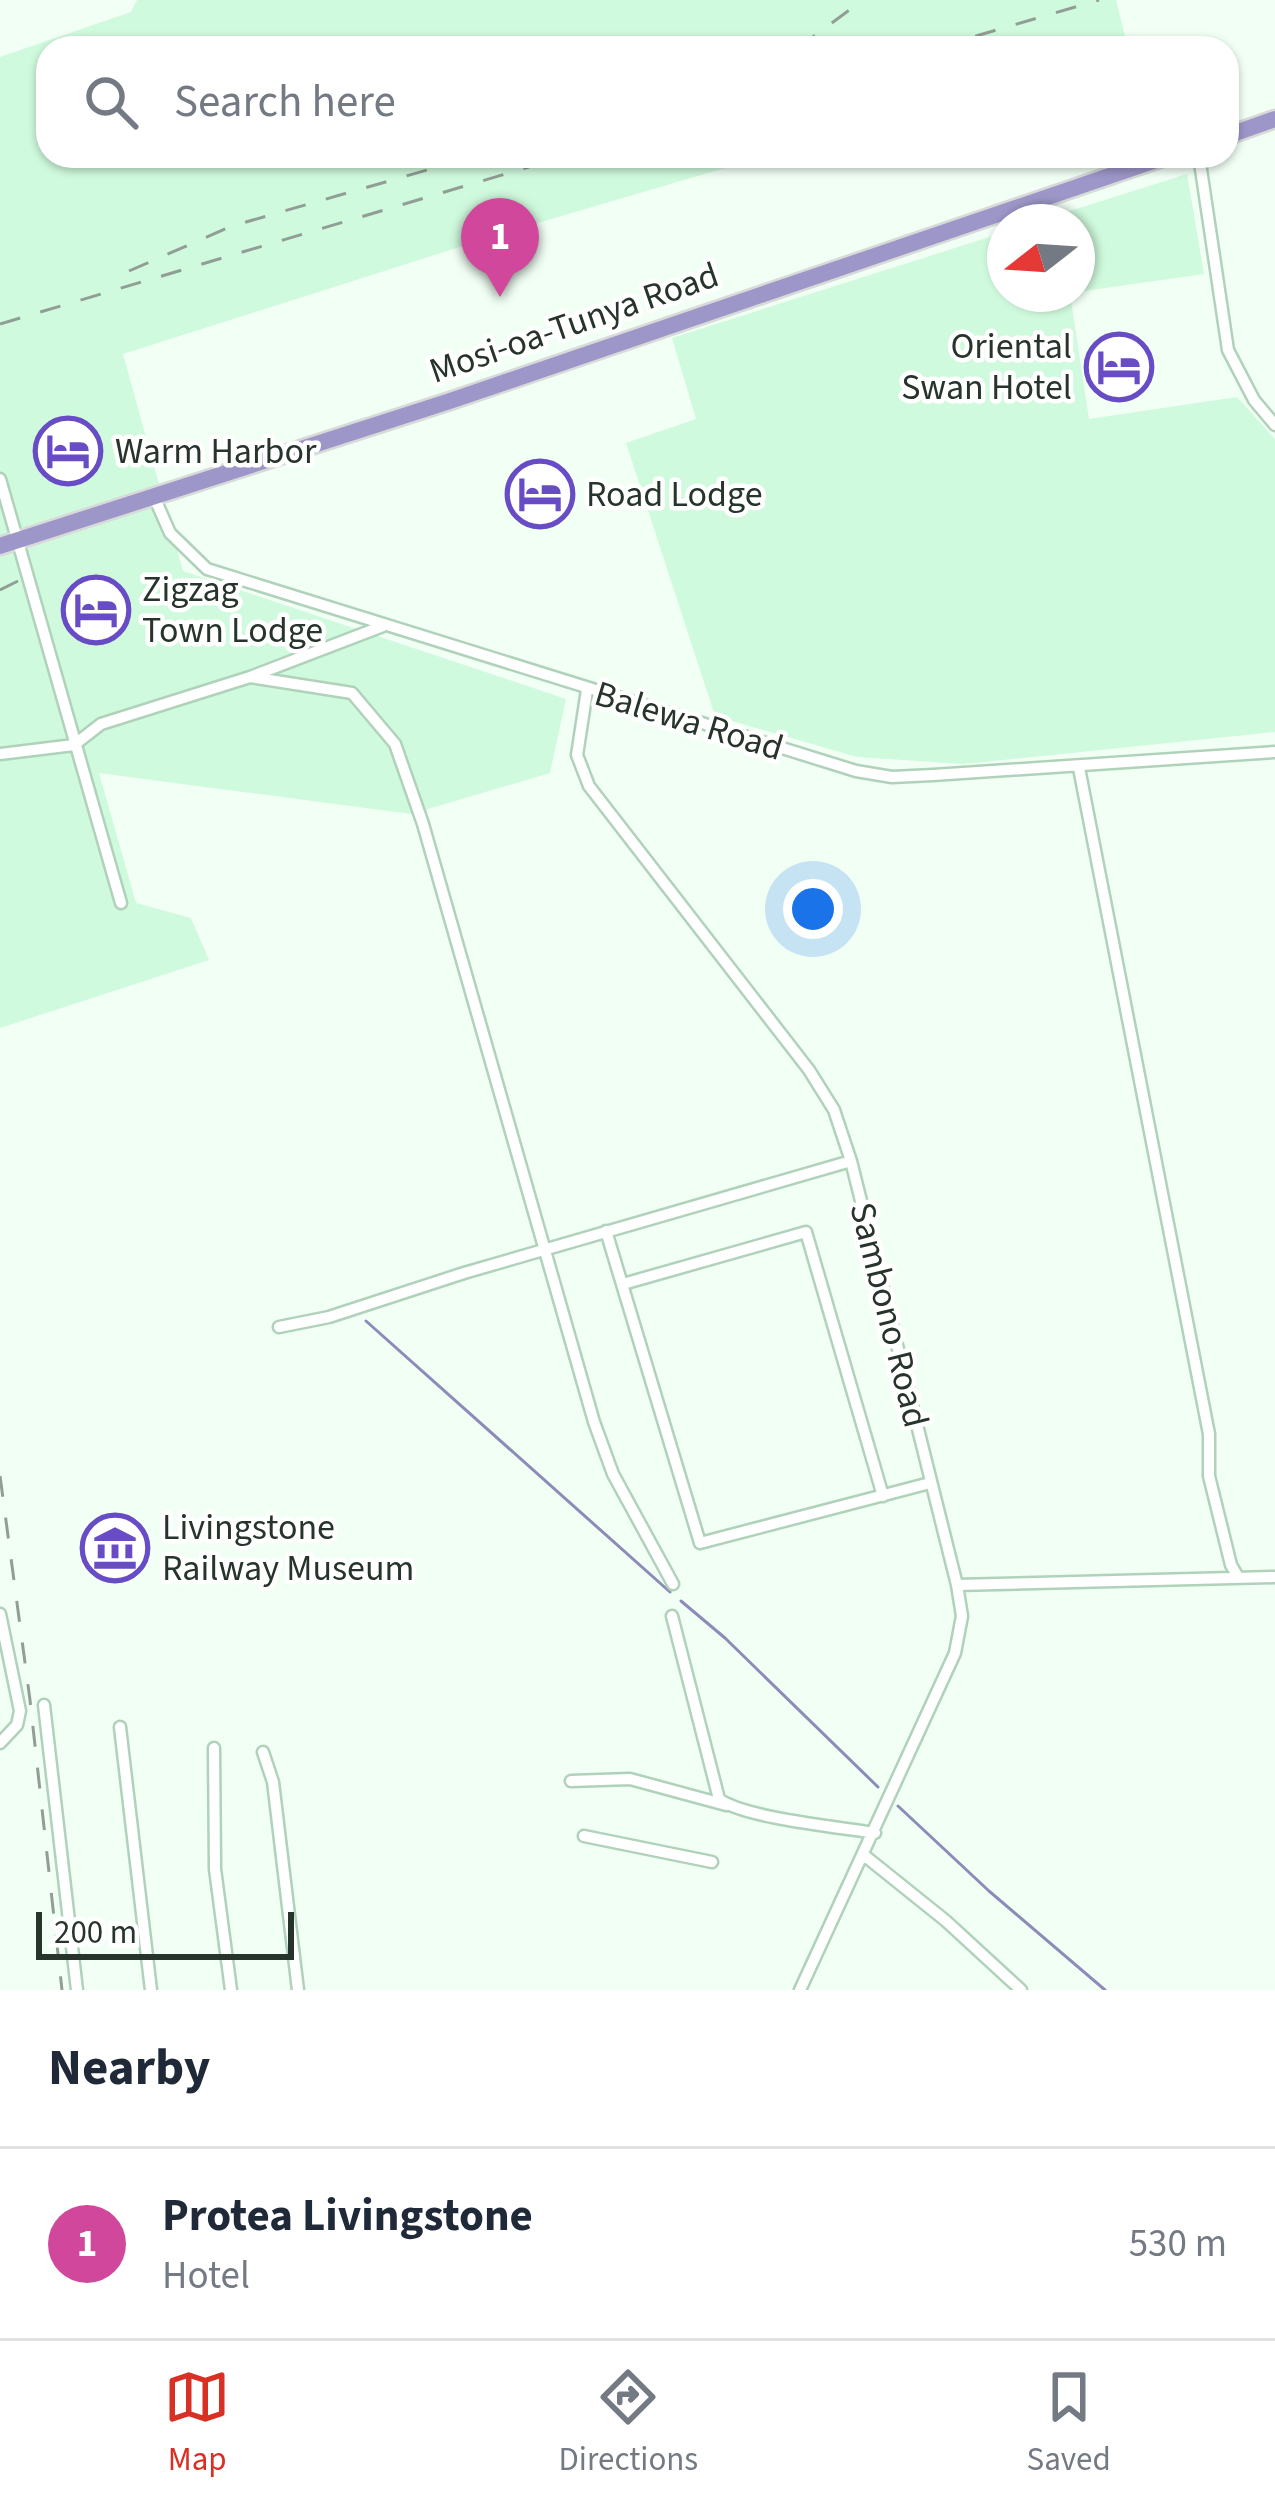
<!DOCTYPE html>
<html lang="en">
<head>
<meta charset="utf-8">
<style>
	:root { --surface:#fff; --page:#f6f6f7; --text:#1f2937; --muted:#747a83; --line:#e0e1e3; --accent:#d93025 }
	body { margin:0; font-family:"Source Sans 3",sans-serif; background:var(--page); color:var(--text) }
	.compass { position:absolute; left:987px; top:204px; width:108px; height:108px; border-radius:50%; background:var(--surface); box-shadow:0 3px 9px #0004; rotate:253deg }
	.scale { position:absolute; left:36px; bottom:30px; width:258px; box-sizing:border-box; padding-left:12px; border:6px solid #27342b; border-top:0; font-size:33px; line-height:42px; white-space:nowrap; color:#27342b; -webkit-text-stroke:9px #fff; paint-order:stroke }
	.you { position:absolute; left:813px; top:909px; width:42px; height:42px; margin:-30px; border:9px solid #fff; border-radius:50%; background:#1a73e8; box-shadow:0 0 0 18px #1a73e833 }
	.badge { display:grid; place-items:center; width:78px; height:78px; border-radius:50%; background:var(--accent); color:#fff; font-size:39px; font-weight:700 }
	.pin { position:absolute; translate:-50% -99px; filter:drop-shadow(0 3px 6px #0008) }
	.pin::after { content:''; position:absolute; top:63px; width:42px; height:36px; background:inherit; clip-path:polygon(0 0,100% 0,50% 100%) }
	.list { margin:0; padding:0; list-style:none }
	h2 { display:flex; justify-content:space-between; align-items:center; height:156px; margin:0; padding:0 48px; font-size:51px }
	h2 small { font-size:39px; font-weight:400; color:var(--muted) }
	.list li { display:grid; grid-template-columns:78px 1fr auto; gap:36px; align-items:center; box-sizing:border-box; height:192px; padding:0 48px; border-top:3px solid var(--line) }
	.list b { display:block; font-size:45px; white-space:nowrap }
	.list p { margin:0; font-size:39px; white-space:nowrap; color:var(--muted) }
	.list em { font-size:39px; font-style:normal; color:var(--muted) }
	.icon { flex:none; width:66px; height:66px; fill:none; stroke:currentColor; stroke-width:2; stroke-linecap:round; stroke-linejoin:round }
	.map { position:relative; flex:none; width:1275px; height:1990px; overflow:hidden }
	.search { position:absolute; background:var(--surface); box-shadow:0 3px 9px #0004; left:36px; right:36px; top:36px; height:132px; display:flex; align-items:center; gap:30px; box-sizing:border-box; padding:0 42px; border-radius:36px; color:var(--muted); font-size:45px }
	.sheet { height:348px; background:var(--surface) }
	nav { display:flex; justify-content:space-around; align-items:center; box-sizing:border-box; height:168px; border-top:3px solid var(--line); background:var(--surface); font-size:33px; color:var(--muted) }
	nav a { display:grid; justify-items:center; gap:6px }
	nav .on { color:var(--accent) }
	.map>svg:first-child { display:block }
</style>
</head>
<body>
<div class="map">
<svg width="1275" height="1990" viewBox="0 0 1275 1990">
	<rect width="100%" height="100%" fill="#f1fff5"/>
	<path fill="#d0fadd" d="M137 0H1116L1128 48H48V156H766L507 232 123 354 183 571 566 699 550 773 411 814 99 773 136 903 191 918 209 960 0 1028V57L131 12Z
		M1187 174 1204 274 1077 292V222H1035Z
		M1005 232V294H1070L1089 419 1237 397 1275 439V732L964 764 857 757 715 716 626 443 696 419 672 338Z"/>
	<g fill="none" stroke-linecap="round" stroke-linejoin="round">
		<path stroke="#8d8cb8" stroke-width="3" d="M366 1321 670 1592
			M681 1601 725 1638 878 1787
			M898 1806 989 1891 1105 1990"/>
		<defs>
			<path id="minor" d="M1199 156 1228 350 1254 400 1275 425
				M0 479 121 903
				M155 499 170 533 207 569 856 771 892 777 933 775 1275 752
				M250 677 352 693 395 744 423 824 594 1422 613 1474 673 1584
				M587 690 577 755 589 786 809 1070 834 1110 851 1161 957 1585 962 1616 955 1653 800 1990
				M0 754 74 745 101 724 250 677 383 626
				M1079 768 1209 1434V1476L1231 1565 1238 1577
				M606 1231 700 1543 930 1483
				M623 1284 806 1232 883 1496
				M279 1327 329 1317 464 1273 851 1161
				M957 1585 1275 1577
				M0 1614 20 1711 17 1725 0 1743
				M672 1616 719 1799C744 1818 839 1827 875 1833
				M44 1705 77 1990
				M120 1727 151 1990
				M214 1748 215 1869 231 1990
				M263 1752 273 1782 298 1990
				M571 1781 630 1779 726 1805
				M584 1836 712 1862
				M865 1856 946 1921 1021 1990"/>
			<path id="trunk" d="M1227 136 1275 119
				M0 546 450 401 1168 156"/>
		</defs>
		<use href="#minor" stroke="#b0d2ba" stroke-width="15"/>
		<use href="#trunk" stroke="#d8dad9" stroke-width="21"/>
		<use href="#minor" stroke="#fff" stroke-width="10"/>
		<use href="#trunk" stroke="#9c97c8" stroke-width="16"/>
		<path stroke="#919e95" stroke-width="3" stroke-dasharray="21 21" stroke-linecap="butt" d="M798 48 863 0
			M935 48 1099 0
			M129 271 232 226 476 156
			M0 324 566 156
			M0 590 18 581
			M0 1476 30 1700 62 1990"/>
	</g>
	<defs>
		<symbol id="hotel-ring" viewBox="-11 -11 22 22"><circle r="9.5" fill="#fff" stroke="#684cc5" stroke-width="1.5"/><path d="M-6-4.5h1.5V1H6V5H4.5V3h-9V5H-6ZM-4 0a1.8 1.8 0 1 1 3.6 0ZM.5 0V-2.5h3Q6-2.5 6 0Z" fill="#684cc5"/></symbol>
		<symbol id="museum-ring" viewBox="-11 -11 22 22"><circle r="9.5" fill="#fff" stroke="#684cc5" stroke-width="1.5"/><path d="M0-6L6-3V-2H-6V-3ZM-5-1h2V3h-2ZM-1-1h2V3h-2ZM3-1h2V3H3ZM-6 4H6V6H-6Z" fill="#684cc5"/></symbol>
	</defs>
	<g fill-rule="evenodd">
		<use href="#hotel-ring" x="1081" y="329" width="76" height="76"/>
		<use href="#hotel-ring" x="30" y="413" width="76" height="76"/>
		<use href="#hotel-ring" x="502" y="456" width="76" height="76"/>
		<use href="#hotel-ring" x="58" y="572" width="76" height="76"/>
		<use href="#museum-ring" x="77" y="1510" width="76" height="76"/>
	</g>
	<g text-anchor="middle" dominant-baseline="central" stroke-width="9" stroke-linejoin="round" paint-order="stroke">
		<g font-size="36" fill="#27342b" stroke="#fff">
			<text transform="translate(574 323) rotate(-19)">Mosi-oa-Tunya Road</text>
			<text transform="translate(689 721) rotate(17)">Balewa Road</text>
			<text transform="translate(889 1315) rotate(76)">Sambono Road</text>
		</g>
		<g font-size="36" fill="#27342b" stroke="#fff" text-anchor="start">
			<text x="1072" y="346" text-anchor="end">Oriental<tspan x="1072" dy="41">Swan Hotel</tspan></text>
			<text x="115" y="451">Warm Harbor</text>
			<text x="586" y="494">Road Lodge</text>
			<text x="142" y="589">Zigzag<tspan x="142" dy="41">Town Lodge</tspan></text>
			<text x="162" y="1527">Livingstone<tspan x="162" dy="41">Railway Museum</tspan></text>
		</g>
	</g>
</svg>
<svg class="compass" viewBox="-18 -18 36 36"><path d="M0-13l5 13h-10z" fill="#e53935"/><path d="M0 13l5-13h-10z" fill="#747a83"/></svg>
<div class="scale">200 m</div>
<div class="you"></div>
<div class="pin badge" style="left:500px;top:297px;background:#d1479c">1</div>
<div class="search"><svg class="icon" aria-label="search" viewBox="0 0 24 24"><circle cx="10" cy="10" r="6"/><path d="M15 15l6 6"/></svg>Search here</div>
</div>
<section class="sheet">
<h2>Nearby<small></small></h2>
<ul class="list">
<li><span class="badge" style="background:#d1479c">1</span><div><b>Protea Livingstone</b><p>Hotel</p></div><em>530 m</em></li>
</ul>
</section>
<nav>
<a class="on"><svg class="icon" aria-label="map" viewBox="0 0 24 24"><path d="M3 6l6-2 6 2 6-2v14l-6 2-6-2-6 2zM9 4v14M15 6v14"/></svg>Map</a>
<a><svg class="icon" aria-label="directions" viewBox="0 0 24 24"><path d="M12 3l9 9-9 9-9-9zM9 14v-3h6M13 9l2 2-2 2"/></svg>Directions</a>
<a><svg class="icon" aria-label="saved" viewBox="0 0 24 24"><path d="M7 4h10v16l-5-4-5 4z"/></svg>Saved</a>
</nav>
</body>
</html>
